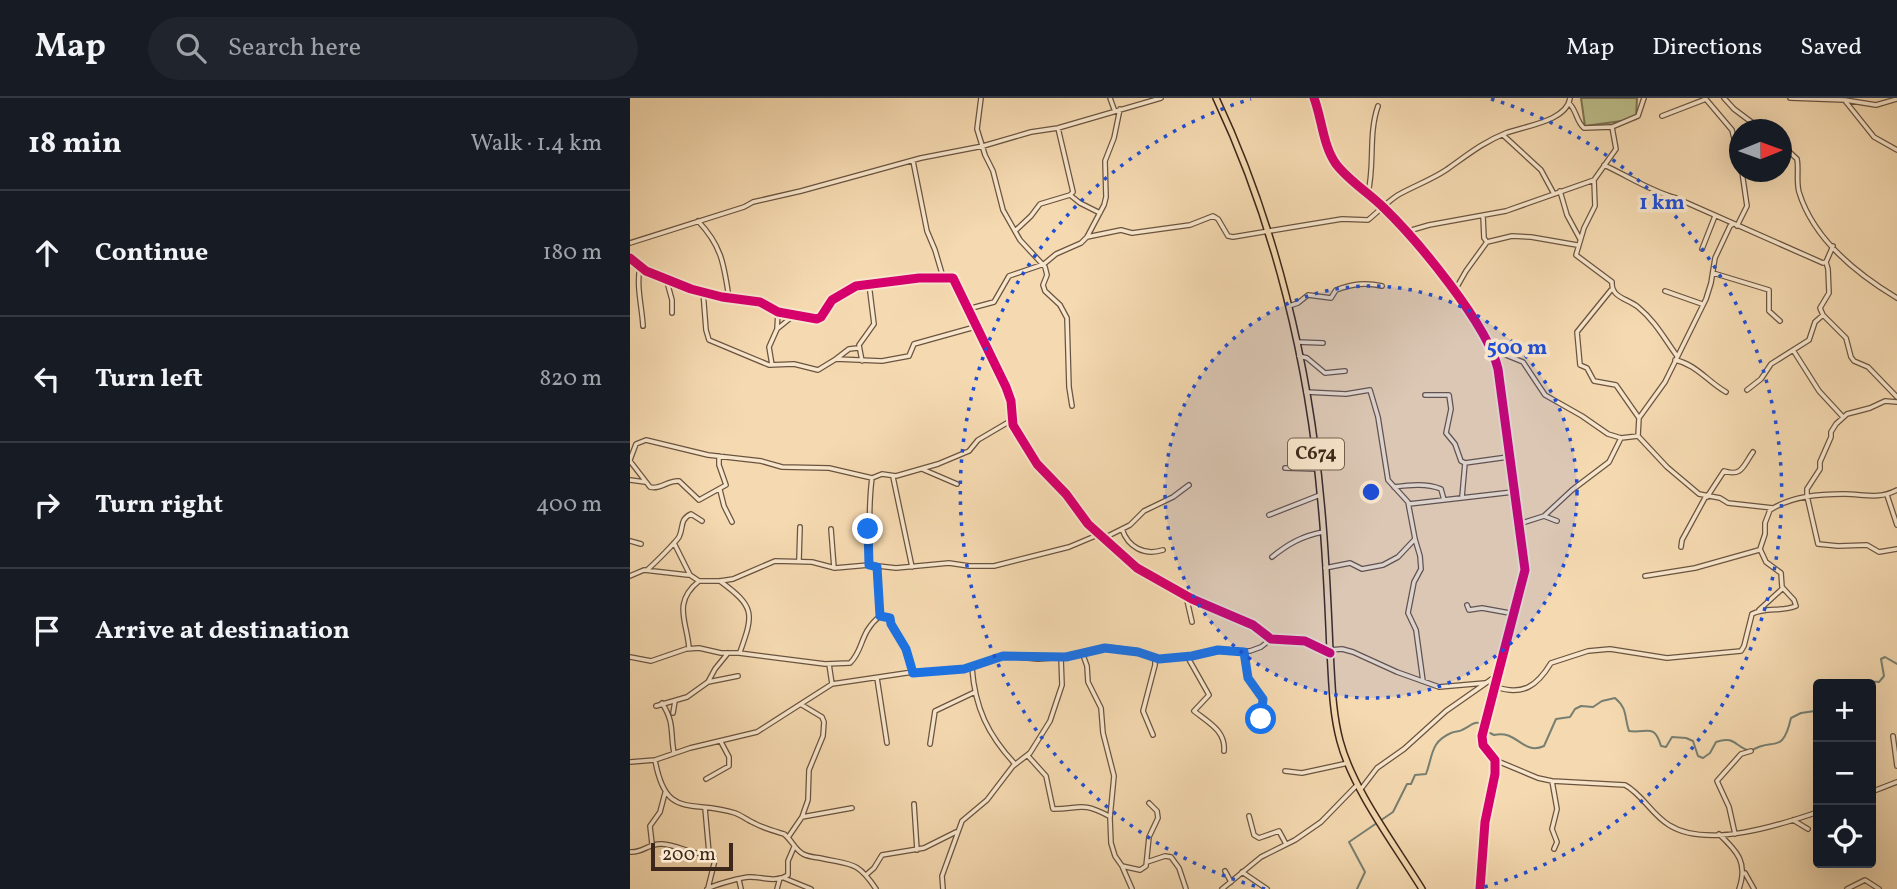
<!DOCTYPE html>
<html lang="en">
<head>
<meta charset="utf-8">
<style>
	:root { --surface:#171b24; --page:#20242c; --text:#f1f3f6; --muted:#9ea1a6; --line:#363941 }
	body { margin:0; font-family:Vollkorn,serif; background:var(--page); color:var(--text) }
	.controls { position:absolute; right:21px; bottom:21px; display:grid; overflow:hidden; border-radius:7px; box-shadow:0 7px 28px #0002 }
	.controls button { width:63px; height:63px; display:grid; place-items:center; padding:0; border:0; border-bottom:2px solid var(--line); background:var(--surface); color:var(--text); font:35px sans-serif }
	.compass { position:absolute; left:1099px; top:21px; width:63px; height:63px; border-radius:50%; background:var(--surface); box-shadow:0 7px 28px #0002; rotate:89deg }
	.scale { position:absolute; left:21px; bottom:18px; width:82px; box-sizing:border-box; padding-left:7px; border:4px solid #3c271a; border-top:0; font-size:19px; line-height:24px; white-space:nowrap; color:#3c271a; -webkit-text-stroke:5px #f8e6cc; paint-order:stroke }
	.stop { position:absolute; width:21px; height:21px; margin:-16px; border:5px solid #1a73e8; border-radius:50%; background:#fff }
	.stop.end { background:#1a73e8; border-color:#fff; box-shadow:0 2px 7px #0008 }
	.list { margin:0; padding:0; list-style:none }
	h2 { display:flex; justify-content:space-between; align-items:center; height:91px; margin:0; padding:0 28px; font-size:30px }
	h2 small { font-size:23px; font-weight:400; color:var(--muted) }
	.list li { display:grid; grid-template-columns:46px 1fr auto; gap:21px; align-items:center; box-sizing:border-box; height:126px; padding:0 28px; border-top:2px solid var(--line) }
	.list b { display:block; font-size:26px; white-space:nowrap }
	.list em { font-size:23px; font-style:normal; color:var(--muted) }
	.icon { flex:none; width:38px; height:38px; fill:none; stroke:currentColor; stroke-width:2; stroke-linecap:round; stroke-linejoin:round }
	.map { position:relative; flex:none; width:1267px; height:791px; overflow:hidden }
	header { display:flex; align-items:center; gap:42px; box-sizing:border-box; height:98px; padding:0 35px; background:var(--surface); border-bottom:2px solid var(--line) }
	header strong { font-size:33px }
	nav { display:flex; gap:38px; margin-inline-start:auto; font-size:24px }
	.search { width:490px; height:63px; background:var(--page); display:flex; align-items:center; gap:18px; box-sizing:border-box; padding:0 24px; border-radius:38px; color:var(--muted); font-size:26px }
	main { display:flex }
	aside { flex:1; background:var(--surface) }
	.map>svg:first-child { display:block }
</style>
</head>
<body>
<header>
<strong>Map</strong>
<div class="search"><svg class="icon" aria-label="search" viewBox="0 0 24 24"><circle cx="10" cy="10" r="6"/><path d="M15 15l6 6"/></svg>Search here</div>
<nav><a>Map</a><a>Directions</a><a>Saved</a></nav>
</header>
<main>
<aside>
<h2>18 min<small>Walk · 1.4 km</small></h2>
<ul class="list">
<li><svg class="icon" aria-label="ahead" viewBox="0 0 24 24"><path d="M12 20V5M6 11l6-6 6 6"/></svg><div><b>Continue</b></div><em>180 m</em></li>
<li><svg class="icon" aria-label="left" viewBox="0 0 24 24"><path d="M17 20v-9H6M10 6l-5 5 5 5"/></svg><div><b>Turn left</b></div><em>820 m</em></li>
<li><svg class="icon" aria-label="right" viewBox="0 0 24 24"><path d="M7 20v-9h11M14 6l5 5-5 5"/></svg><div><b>Turn right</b></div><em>400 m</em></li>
<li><svg class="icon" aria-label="arrive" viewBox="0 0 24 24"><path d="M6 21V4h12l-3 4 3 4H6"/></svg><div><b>Arrive at destination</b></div></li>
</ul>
</aside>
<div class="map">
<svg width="1267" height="791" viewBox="0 0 1267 791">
	<rect width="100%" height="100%" fill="#f5d9b0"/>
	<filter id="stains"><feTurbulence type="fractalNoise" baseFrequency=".00286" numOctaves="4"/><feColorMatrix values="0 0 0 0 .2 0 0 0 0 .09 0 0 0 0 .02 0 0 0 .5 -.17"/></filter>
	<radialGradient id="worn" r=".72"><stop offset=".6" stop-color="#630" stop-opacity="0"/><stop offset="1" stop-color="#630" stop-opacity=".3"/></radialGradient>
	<path fill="#bcbf8b" stroke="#7c7352" stroke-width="2" d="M951 0H1007L1006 21 955 28Z"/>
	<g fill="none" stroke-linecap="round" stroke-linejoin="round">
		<path stroke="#767f72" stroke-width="2" d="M1207 586 1220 583 1225 586
			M1227 586 1236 583 1249 584 1254 578 1251 561 1255 559 1267 566
			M727 791 735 774 719 744 763 714 777 686H781L785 677 796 676C803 658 800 644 821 635 825 633 829 634 832 632 843 627 844 621 857 628L858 634 864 637C887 631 893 658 914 648L926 621 940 619 945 611 951 608 963 609 972 603 985 600C998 611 994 619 999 633 1016 636 1024 624 1031 648L1036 649 1042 639 1056 640 1063 643 1068 658 1073 660 1080 655 1086 644C1106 637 1105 650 1121 653 1143 638 1152 659 1161 620L1171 615 1185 613 1188 608"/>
		<defs>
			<path id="minor" d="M351 0 347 31 355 57 363 73 373 112 390 142 415 169 417 177 413 187 415 193 430 207 437 220 439 289 442 308
				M480 0 484 11
				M684 0C692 21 693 48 706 66 719 83 739 95 754 110 787 142 858 227 868 271L895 472 852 638 853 647 865 662V676L855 724 850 791
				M1014 0 1008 18 982 29 986 51 964 82 965 108 954 130 946 157 982 184C981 200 997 200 1008 209 1025 223 1034 240 1047 258
				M1075 0 1102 32 1110 64
				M1094 0 1104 11 1132 32
				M1160 0 1215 2 1246 7 1267 1
				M1216 4 1244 39 1267 52
				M939 5C947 13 946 23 954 30L981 29
				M1032 18 1076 1
				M428 30 443 94 440 97
				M873 37 911 72 924 96
				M1152 47 1167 61C1169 71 1166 83 1169 94 1183 140 1227 176 1267 200
				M283 63 297 133 305 152 313 179
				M974 67C998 78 1020 93 1046 100L1193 165 1196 164 1203 148
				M930 93 937 117 950 141
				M738 95C745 66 738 37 748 8
				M440 97 450 105 470 115
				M853 118 854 140 857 144
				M68 123C92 148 94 167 99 200
				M1103 126 1100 128 1085 160 1081 185 1076 201 1035 284 1009 320 1008 338 1037 369 1069 396 1090 400 1098 405 1143 410
				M1107 128 1117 108 1112 74
				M385 133 401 118 410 106 440 97
				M775 134 799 127 876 113 964 82
				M457 139 491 132 502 135 560 127 583 118 588 121 598 138 603 139 712 121 738 122C748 114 757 104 768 97 784 88 801 82 816 72 836 58 853 44 876 35 895 28 937 23 940 0
				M0 145 114 109 123 104 171 93 291 60 353 48 401 34 428 30 531 0
				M1072 151 1085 118
				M0 160 16 173 61 191 92 199 130 204 148 214 187 221 191 219 202 202 226 188 289 180H323L376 289 381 303 383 327 407 366 436 396 458 426 507 470 562 501 623 527 641 541 675 543 700 555
				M1196 164 1198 171 1199 195 1190 210 1193 217 1216 240 1221 259 1224 263 1238 269 1267 299
				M10 169C6 188 12 209 13 228
				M1083 175 1139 192V213L1150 223
				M36 180 42 202V215
				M981 192 947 234 950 267 957 270 964 283 986 287 1009 320
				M73 193 76 232 79 242 139 267 164 266 188 272 206 261 252 263 279 258 284 246 345 229
				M1035 193 1072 206
				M824 194 836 173 857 144 882 138 901 139 947 147
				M659 208 668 205 678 197 701 200 706 192C722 186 735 184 752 188
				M338 211 364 204 379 178 414 166 426 156 451 145 457 139 474 107 476 99 475 63 484 40 490 11
				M147 231 163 218
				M667 244 693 245
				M861 251 893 264 915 297 952 318 978 336 991 340 1008 338
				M1163 252 1189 293 1213 319
				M669 258 677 260 695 275 715 273
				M206 261 219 251 228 250
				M1045 262C1066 266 1078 284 1096 294
				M232 263 229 247 244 226 239 186
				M142 267 139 249 147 231 148 214
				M1117 292 1131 281 1141 266 1179 242 1185 224 1193 217
				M676 294 716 296 740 292 748 319 758 382 778 404 785 441 790 458 791 471 784 484 778 515 786 532 793 583
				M795 297H819L821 311 816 335 825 346 831 363 835 365 832 399
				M1267 304 1255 303 1240 310 1217 316 1206 326 1201 334V339L1190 364V371L1177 391V398L1188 446 1208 448 1237 447 1249 454 1267 451
				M0 362 6 346 16 342 78 357 131 363 152 369 199 370 242 380 252 376 266 378 308 366 339 353 348 342 382 322
				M0 363 20 389C30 392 38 382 49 383L69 402 96 387 89 367V358
				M835 365 878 359
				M655 370 687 371
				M292 371 327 386
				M263 379 282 469
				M0 382 15 384
				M764 389C779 387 797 385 811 391L814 402
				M90 392 94 408 102 424
				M1257 397 1267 427
				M1077 399 1094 373C1112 379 1113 368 1123 354
				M779 406 883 394
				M639 417 690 397
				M914 418 942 392 979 364 991 340
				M889 426 914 418 927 423
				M201 431 204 470
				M492 431C498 449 514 458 533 452
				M474 440 500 427 514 413 543 399 559 387
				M0 443 11 446
				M44 445 60 477 69 483H90L103 481 145 463 182 464 205 470 239 467 266 470 319 465 339 468H364L439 449 470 436
				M1051 449 1052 442 1076 398
				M642 459C658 446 672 438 693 434
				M169 462 170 429
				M239 467C240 437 238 409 242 380
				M247 469 250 518
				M695 470 720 465 732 471 753 467 768 459 785 441
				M17 472C23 467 46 444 49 439 54 429 49 422 61 416L72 423
				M0 478 14 472 58 477
				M1015 478 1065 470 1129 452
				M90 483C125 509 124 515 110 554
				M556 498 562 524
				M837 507 839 512 852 510 885 516
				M1129 512 1153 490
				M250 518 260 520 261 526 271 541 283 574
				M59 550C57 523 42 505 69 483
				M700 552 712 551 723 554 767 574 809 589 855 585
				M614 554 617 577 634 603 631 621
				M453 557 457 568 458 584 471 610 473 635 484 678 480 720 481 745 485 758 492 768 502 791
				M557 558 579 597 564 613C578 624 596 633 594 653
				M0 559 21 563 56 551 69 550 91 555H109L195 566 220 565C234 552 229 535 250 518
				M199 566 202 586
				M342 570C345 610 358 637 385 666
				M247 580 257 645
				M78 584 85 571 98 555
				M866 589C893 598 907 588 921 565L958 553 980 551 1037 560 1111 553 1114 548 1122 516C1135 509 1152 514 1166 508L1164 502 1152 489 1151 475 1136 464 1130 451 1135 436V425L1140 412C1162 398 1189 396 1214 396 1234 396 1248 402 1267 392
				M32 605C45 625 40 635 44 655
				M26 608 57 599 78 584 108 578
				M43 615 45 603
				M523 637 513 613 525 567V559
				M1263 638 1267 668
				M300 646 305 613 345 594
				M398 658 416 678 423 711C451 711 450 703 479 718
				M25 662C36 723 61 701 105 715 111 717 117 722 124 725 133 730 144 733 154 736 162 742 164 751 173 756 179 759 184 759 190 760 220 767 227 762 246 791
				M865 662 908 680 922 683 995 687C1012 696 1022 717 1039 727 1077 751 1150 727 1188 714
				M0 664 25 662 60 650 127 634 202 586 283 574 334 571 374 558 408 561 436 559 475 549 508 553 531 561 562 558 588 553H620L631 549 641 541
				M655 673 672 675 718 665
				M76 681 99 668V659L91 644
				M922 683 927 711 922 731 927 744 924 751
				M731 691 747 670 774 651 816 613 866 578
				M1241 694 1267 684
				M284 706 287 752
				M75 710 79 755
				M619 718 624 737 629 740 649 733 656 746
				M172 719 222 710
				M1163 722 1178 731
				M1089 736C1108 754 1118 765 1109 791
				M1105 736 1099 709 1087 683 1111 656 1121 653
				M159 738 172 719 178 702 179 672 193 638 194 624 192 619 172 607
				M22 746 20 728 30 714 35 695
				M0 754C13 755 19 745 32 746 50 747 64 759 82 755L85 762 78 790
				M517 764 535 758 541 759 549 770 556 791
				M492 768 510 772 516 768 519 739 528 720 527 713 519 705
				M595 773 601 784
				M612 774 637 791
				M1115 775 1124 791
				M236 777 244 770 252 757 294 750 326 734
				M154 780 181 791
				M109 782 111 791
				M77 791C84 787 112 779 120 779 133 779 146 785 158 777V763L164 749
				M147 791 150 780
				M313 791 312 778 332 723 357 702 383 668 400 655 420 623 432 587 431 560
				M592 791 631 759 665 742 691 724 727 687
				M1217 791 1235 782 1249 791"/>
			<path id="major" d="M586 0C645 125 679 267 691 404 696 454 698 504 700 553 702 583 702 613 710 643 723 692 765 747 792 791"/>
		</defs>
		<use href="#minor" stroke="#6a5440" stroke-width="6"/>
		<use href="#major" stroke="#3c271a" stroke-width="8"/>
		<use href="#minor" stroke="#f8e6cc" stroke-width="3.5"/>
		<use href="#major" stroke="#f5d9b0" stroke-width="5"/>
		<defs>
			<path id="cycleway" d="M684 0C692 21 693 48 706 66 719 83 739 95 754 110 787 142 858 227 868 271L895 472 852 638 853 647 865 662V676L855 724 850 791
				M0 160 16 173 61 191 92 199 130 204 148 214 187 221 191 219 202 202 226 188 289 180H323L376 289 381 303 383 327 407 366 436 396 458 426 507 470 562 501 623 527 641 541 675 543 700 555"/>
		</defs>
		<use href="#cycleway" stroke="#f8e6cc" stroke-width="13"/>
		<use href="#cycleway" stroke="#d6006c" stroke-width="9"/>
	</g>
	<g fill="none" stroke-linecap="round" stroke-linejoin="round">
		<path stroke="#1a73e8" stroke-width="9" d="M238 431 239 467 247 469 250 518 260 520 261 526 276 551 283 575 334 571 373 558 436 559 475 550 508 554 529 561 562 558 588 552 614 554 618 580 633 601 631 621"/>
	</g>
	<circle cx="741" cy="394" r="206" fill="#1d4ed8" fill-opacity=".12"/>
	<g fill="none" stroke="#1d4ed8" stroke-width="3.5" stroke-dasharray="3.5 7">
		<circle cx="741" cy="394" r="206"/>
		<path d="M635 791A411 411 0 0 1 621 1M861 1A411 411 0 0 1 847 791"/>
	</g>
	<g text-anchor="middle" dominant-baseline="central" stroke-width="7" stroke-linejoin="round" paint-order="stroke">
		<rect fill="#f8e6cc" stroke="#74604f" stroke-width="2" x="658" y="340.5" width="56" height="31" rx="5"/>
		<g font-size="19" font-weight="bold" fill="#3c271a">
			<text x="686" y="356">C674</text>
		</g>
	</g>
	<circle cx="741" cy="394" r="10" fill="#1d4ed8" stroke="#f8e6cc" stroke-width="3.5"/>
	<g font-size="21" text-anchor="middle" font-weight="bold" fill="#1d4ed8" stroke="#f8e6cc" stroke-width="7" stroke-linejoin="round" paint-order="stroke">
		<text x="1032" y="111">1 km</text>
		<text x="887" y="256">500 m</text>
	</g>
	<rect width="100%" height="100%" filter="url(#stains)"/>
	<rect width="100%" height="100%" fill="url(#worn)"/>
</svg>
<div class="controls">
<button>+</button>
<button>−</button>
<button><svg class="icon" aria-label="locate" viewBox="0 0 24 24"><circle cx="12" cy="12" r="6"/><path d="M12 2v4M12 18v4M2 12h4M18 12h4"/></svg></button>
</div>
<svg class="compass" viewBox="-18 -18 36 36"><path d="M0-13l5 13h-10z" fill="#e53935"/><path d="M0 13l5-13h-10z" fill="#9ea1a6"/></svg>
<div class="scale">200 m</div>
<div class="stop" style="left:631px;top:621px"></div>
<div class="stop end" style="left:238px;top:431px"></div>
</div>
</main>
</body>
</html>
